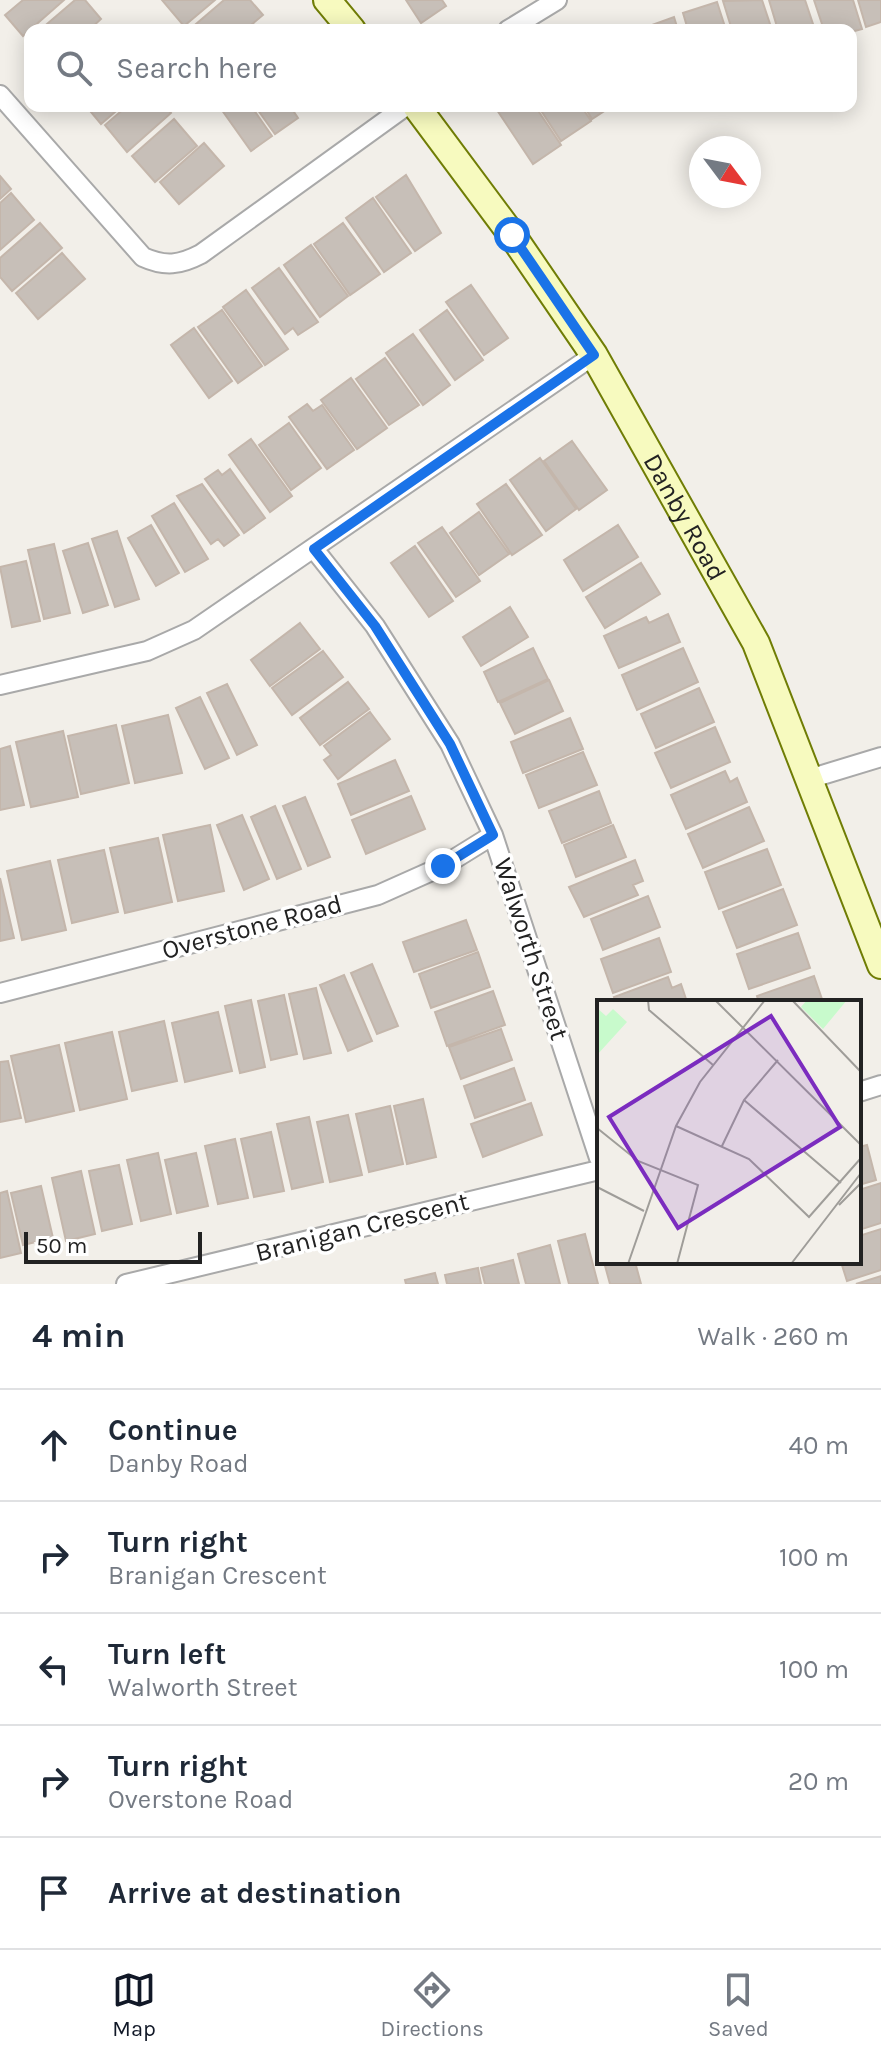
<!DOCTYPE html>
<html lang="en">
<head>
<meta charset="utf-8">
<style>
	:root { --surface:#fff; --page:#f2f2f3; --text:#1f2937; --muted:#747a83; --line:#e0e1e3; --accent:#111827 }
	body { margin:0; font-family:Karla,sans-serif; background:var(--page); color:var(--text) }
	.compass { position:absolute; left:689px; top:136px; width:72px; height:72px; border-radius:50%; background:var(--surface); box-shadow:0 4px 20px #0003; rotate:122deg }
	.scale { position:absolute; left:24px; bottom:20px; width:178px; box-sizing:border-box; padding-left:8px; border:4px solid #222; border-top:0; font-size:22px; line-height:28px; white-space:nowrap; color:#222; -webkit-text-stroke:6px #fff; paint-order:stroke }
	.stop { position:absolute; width:24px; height:24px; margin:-18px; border:6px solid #1a73e8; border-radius:50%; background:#fff }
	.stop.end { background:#1a73e8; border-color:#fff; box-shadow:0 2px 8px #0008 }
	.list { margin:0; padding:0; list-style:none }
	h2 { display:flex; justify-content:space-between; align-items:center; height:104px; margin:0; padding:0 32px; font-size:34px }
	h2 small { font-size:26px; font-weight:400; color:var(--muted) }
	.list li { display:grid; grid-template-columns:52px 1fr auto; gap:24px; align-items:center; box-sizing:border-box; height:112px; padding:0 32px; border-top:2px solid var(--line) }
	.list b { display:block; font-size:30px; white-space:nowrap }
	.list p { margin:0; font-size:26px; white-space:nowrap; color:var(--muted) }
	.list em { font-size:26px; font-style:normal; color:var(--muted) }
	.icon { flex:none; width:44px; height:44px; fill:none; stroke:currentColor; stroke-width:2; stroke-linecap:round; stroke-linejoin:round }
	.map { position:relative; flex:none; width:881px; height:1284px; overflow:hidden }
	.search { position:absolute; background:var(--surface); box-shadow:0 4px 20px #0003; left:24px; right:24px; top:24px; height:88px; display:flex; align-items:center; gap:20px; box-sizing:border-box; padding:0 28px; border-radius:16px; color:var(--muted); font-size:30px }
	.sheet { height:664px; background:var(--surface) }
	nav { display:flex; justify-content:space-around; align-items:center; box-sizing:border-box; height:112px; border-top:2px solid var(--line); background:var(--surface); font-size:22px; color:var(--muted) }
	nav a { display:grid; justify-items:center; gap:4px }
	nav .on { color:var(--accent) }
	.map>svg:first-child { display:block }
</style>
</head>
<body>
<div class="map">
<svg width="881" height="1284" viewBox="0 0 881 1284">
	<rect width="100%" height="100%" fill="#f2efe9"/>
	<path fill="#c7bfb8" stroke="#c4b6ab" stroke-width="2" d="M23 0H64L23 36 5 15Z
		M75 0H85L101 19 89 30H40Z
		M162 0H215L184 26Z
		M224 0H250L263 15 245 30H189Z
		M406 0H442L446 6 421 23Z
		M762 0 772 30H732L723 1Z
		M769 0H805L815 30H778Z
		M814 0H853L862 29 851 32 824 30Z
		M858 0H881V22L866 27Z
		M717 2 726 30H688L683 13Z
		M674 17 678 30H641V29Z
		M86 106H122L101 124Z
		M127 106H165L171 113 127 152 105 125Z
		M219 106H251L272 136 251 151Z
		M255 106H290L298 118 275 134Z
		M503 106H535L561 145 533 164 497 110Z
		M538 106H581L591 121 561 141Z
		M584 106H612L592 119Z
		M174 119 197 146 155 182 132 156Z
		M204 143 224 166 179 204 160 182Z
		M406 175 441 233 415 251 376 197Z
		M0 176 11 189 0 199Z
		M11 193 34 220 0 250V203Z
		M373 198 411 253 384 272 346 218Z
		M40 223 62 248 12 291 0 277V258Z
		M343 223 380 274 350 295 314 244Z
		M311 245 348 296 320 317 284 265Z
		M62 253 85 279 38 319 16 293Z
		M279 268 318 322 298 335 293 328 285 334 252 288Z
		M471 285 508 338 484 355 446 302Z
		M246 290 288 349 265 365 223 307Z
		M222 310 262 366 238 383 198 327Z
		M447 310 483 360 455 380 420 330Z
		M194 328 232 381 209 398 171 345Z
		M413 334 450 385 423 405 386 353Z
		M385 358 419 405 389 425 356 379Z
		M351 378 387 428 357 449 321 400Z
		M307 404 313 411 322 405 354 450 327 469 289 417Z
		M289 423 321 468 291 490 259 445Z
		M251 439 292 496 270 512 229 455Z
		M572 441 607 490 579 510 544 461Z
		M540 458 576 509 546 531 510 480Z
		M230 469 265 518 244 533 205 479 218 470 222 475Z
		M202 484 239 535 224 546 218 539 211 544 177 496Z
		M506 484 542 535 512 555 477 504Z
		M174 503 208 559 185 572 152 516Z
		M479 512 509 554 479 575 450 533Z
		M151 525 179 573 156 586 128 538Z
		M618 525 638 557 583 591 564 560Z
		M442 527 480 581 456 597 418 543Z
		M117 531 139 599 115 607 92 539Z
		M88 543 108 605 83 613 63 551Z
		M54 544 70 613 44 619 28 550Z
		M415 546 453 601 429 617 391 563Z
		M26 561 40 621 12 627 0 567Z
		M641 563 660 594 605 628 586 597Z
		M510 607 528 637 481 666 463 637Z
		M668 614 680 642 619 668 604 636 646 617 649 623Z
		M300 623 320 649 270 686 251 660Z
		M533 648 548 679 498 702 484 672Z
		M683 648 698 682 637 710 622 675Z
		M323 651 343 677 292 715 272 688Z
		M549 680 563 711 515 734 500 703Z
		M348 682 369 709 320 745 300 718Z
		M227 684 257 745 237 755 207 693Z
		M699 688 714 722 656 748 641 714Z
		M200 697 229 758 205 769 176 708Z
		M370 712 390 739 338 779 324 760 331 755 324 746Z
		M168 715 182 773 135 783 122 726Z
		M570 718 583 749 523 773 511 742Z
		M116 725 129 783 81 794 68 736Z
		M715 727 730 762 671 788 655 753Z
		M63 731 78 797 31 807 16 742Z
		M10 746 24 805 0 810V749Z
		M583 752 597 785 539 808 526 775Z
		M395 760 409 791 351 815 338 784Z
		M725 771 730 782 737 778 747 802 686 829 671 795Z
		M599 791 611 823 562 843 549 811Z
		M411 796 425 829 366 854 352 820Z
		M305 797 330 857 308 866 283 806Z
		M275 806 301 869 277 879 251 817Z
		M749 807 764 841 703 868 688 834Z
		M242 815 269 879 244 890 217 825Z
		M210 825 224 891 178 901 163 835Z
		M613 825 626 857 576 877 564 845Z
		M158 838 172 902 125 913 110 848Z
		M767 849 781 885 719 909 705 872Z
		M104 850 118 912 72 923 58 860Z
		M635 860 643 881 633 885 638 895 584 917 569 887Z
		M50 861 66 930 22 940 7 871Z
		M0 878 14 938 0 941Z
		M783 889 797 925 737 948 723 912Z
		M648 896 660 927 603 950 591 919Z
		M466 920 477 950 414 972 403 942Z
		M798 933 810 968 749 989 737 954Z
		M659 938 671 972 613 993 601 959Z
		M478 952 490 987 431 1008 419 974Z
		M372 964 398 1026 377 1034 351 973Z
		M344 975 372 1041 348 1051 320 985Z
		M814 976 823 1002H759L757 996Z
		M668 977 672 988 681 984 687 1002H616L614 997Z
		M316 988 331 1053 304 1059 289 994Z
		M493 991 505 1025 447 1046 435 1012Z
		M284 995 297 1054 271 1060 258 1001Z
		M251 1000 265 1067 240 1073 225 1006Z
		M218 1012 232 1071 185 1082 172 1023Z
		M164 1021 177 1081 132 1091 119 1032Z
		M501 1029 512 1060 461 1079 449 1047Z
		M112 1032 127 1099 80 1110 65 1043Z
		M59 1045 74 1111 26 1122 11 1056Z
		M8 1061 21 1118 0 1122V1062Z
		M514 1068 525 1100 475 1118 464 1086Z
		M423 1099 436 1157 407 1164 394 1106Z
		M531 1103 542 1135 483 1157 471 1124Z
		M390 1106 403 1164 369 1172 356 1114Z
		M348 1115 362 1175 330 1182 317 1122Z
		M309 1117 323 1182 292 1189 277 1124Z
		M271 1132 284 1191 254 1197 241 1139Z
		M235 1139 248 1198 218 1204 205 1146Z
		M867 1145 876 1180 859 1185V1147Z
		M158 1153 171 1214 141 1221 127 1160Z
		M196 1153 208 1206 177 1213 165 1160Z
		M119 1165 132 1224 102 1231 89 1171Z
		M81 1171 95 1234 66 1241 52 1178Z
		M881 1183V1223L859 1230V1190Z
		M41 1186 53 1238 23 1245 11 1193Z
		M7 1191 21 1253 0 1258V1193Z
		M881 1229V1270L847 1281 841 1262H859V1236Z
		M585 1234 598 1284H569L558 1241Z
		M550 1245 560 1284H526L518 1254Z
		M513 1260 519 1284H485L481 1268Z
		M604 1262H635L641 1284H610Z
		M478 1268 481 1284H447L445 1275Z
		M435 1273 438 1284H406L405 1280Z
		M881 1276V1284H856Z"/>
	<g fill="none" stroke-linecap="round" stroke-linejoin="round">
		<defs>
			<path id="street" d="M508 30 557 0
				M0 95 143 257C165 267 180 265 201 254L406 106
				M314 549 375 626 450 744 493 835 599 1158
				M0 685 147 651 194 630 594 355
				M809 779 881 757
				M0 993 378 895 443 866 493 835
				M859 1092 881 1085
				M126 1284 599 1170"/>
			<g id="secondary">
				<path d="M327 0 352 30"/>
				<path id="s1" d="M416 106 512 235 594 355 756 643 881 965"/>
			</g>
		</defs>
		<use href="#street" stroke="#a9a9a9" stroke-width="22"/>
		<use href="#secondary" stroke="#707d05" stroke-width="30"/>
		<use href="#street" stroke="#fff" stroke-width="18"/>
		<use href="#secondary" stroke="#f7fabf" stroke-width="26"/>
	</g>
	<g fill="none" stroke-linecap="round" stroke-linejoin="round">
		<path stroke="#1a73e8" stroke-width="10" d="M443 866 493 835 450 744 375 626 314 549 594 355 512 235"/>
	</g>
	<g text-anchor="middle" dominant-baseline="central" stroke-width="7" stroke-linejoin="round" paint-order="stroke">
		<g font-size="26" fill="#222" stroke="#fff">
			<text stroke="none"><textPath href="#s1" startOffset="492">Danby Road</textPath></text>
			<text transform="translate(252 927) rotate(-15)">Overstone Road</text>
			<text transform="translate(531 949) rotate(72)">Walworth Street</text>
			<text transform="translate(362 1227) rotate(-14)">Branigan Crescent</text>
		</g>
	</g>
	<g transform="translate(597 1000)">
		<rect width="264" height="264" fill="#f2efe9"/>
		<path d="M210 0H250L226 29 204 7ZM0 8 9 16 16 9 30 22 0 55Z" fill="#c8facc"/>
		<path fill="none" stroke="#9f9d99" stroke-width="2" d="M51 0 52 10 116 65M118 0 264 145M195 0 264 72M147 100 244 183M79 126 152 159 212 217 264 158M0 128 41 161 101 185 80 264M125 146 147 100 181 60M0 187 47 211M242 205 264 183M31 264 79 126 103 82 168 0M194 264 264 173"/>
		<path fill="#7b2cbf" fill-opacity="0.15" stroke="#7b2cbf" stroke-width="4" d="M174 16 243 127 81 228 12 117Z"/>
		<rect width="264" height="264" fill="none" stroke="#222" stroke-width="4"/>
	</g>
</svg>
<svg class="compass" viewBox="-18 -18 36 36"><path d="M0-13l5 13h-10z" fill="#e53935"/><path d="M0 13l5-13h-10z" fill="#747a83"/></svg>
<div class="scale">50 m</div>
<div class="stop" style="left:512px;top:235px"></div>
<div class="stop end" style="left:443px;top:866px"></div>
<div class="search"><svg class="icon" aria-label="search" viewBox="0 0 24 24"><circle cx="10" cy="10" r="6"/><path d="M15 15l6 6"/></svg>Search here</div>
</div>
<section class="sheet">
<h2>4 min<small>Walk · 260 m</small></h2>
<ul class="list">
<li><svg class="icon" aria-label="ahead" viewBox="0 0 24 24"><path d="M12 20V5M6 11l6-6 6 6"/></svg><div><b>Continue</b><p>Danby Road</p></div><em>40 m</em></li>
<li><svg class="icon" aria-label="right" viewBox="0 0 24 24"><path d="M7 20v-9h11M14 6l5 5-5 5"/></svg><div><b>Turn right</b><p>Branigan Crescent</p></div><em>100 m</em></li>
<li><svg class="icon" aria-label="left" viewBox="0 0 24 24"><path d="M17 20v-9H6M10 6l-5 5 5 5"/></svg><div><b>Turn left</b><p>Walworth Street</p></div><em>100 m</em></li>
<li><svg class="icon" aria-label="right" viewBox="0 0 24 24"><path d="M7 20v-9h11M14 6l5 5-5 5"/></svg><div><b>Turn right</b><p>Overstone Road</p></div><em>20 m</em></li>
<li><svg class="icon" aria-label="arrive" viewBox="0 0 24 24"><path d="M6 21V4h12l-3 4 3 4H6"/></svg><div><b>Arrive at destination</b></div></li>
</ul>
</section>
<nav>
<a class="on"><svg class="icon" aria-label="map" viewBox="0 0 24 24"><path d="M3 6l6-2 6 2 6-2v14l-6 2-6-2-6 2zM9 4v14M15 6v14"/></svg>Map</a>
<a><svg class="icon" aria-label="directions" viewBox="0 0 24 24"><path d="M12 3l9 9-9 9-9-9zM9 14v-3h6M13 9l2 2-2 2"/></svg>Directions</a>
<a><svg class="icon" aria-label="saved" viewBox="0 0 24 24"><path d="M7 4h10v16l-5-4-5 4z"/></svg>Saved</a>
</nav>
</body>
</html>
